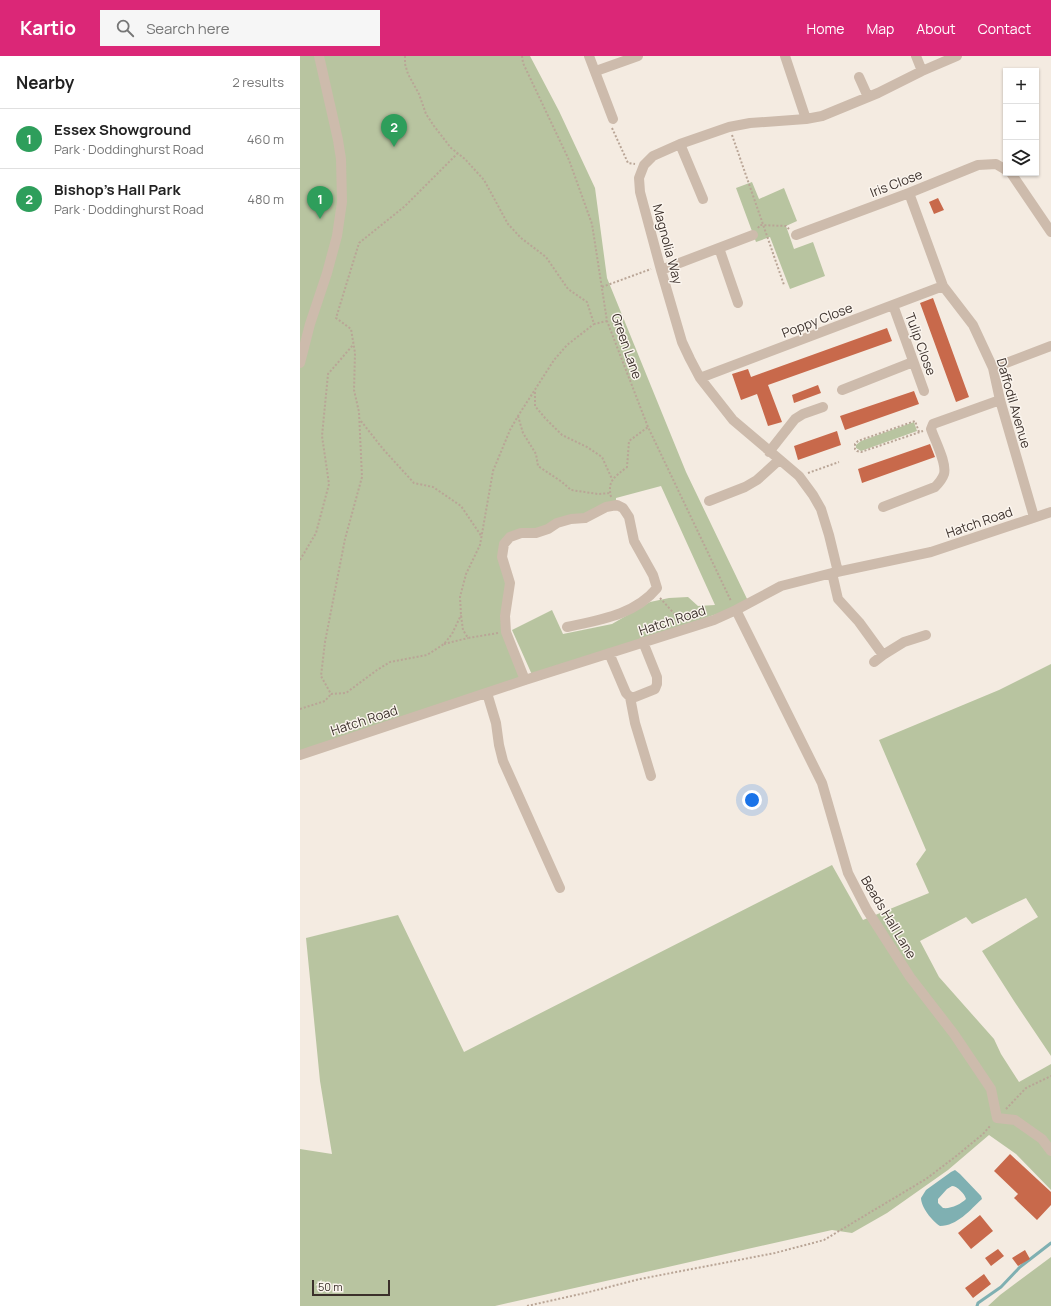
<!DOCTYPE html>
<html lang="en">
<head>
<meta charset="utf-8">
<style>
	:root { --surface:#fff; --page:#f6f6f6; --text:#222; --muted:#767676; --line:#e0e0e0; --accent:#db2777 }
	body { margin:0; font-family:Manrope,sans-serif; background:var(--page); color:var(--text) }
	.controls { position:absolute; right:12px; top:12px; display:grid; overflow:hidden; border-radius:0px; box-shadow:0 1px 3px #0004 }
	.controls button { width:36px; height:36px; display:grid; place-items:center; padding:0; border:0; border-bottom:1px solid var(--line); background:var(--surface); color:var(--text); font:20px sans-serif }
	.scale { position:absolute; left:12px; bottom:10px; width:78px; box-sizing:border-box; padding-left:4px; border:2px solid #3b302b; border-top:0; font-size:11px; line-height:14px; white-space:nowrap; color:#3b302b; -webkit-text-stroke:3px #fbf5ee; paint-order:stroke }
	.you { position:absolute; left:452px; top:744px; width:14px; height:14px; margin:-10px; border:3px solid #fff; border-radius:50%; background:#1a73e8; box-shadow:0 0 0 6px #1a73e833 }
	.badge { display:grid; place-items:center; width:26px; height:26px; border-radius:50%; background:var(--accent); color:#fff; font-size:13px; font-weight:700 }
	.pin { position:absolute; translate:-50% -33px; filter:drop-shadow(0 1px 2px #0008) }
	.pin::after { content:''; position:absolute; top:21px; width:14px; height:12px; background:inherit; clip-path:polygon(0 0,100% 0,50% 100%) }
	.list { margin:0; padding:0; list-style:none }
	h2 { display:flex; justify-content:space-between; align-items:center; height:52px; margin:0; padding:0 16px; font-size:17px }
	h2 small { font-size:13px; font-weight:400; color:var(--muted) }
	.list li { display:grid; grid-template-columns:26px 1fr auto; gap:12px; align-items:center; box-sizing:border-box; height:60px; padding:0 16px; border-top:1px solid var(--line) }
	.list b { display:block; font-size:15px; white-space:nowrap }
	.list p { margin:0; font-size:13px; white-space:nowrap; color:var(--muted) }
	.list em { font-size:13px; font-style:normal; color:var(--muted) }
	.icon { flex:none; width:22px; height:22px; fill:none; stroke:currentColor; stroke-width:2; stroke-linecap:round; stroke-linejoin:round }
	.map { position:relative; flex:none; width:751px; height:1250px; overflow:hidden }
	header { display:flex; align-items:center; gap:24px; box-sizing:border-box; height:56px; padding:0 20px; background:var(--accent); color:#fff }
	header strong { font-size:19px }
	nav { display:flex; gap:22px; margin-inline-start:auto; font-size:14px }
	.search { width:280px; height:36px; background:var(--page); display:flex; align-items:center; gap:10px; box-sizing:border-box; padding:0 14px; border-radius:0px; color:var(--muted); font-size:15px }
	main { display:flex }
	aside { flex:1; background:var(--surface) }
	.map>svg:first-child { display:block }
</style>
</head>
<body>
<header>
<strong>Kartio</strong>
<div class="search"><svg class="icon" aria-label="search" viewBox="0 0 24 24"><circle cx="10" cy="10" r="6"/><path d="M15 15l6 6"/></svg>Search here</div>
<nav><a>Home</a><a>Map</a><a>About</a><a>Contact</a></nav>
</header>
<main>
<aside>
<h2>Nearby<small>2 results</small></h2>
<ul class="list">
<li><span class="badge" style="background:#2e9e5b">1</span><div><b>Essex Showground</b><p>Park · Doddinghurst Road</p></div><em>460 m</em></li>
<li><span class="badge" style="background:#2e9e5b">2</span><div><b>Bishop's Hall Park</b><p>Park · Doddinghurst Road</p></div><em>480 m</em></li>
</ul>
</aside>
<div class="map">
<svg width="751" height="1250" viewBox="0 0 751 1250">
	<rect width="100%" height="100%" fill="#f4ebe1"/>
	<path fill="#b8c4a0" d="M0 0H230L259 55 295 132 307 222 386 416 449 547 233 621 212 574 252 554 263 578 312 568 350 546 369 542 388 541 398 550 415 549 361 430 316 442V449L221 477 204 488 210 527 205 560 225 624 0 699Z
		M452 126 459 143 484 132 497 165 486 170 494 193 513 186 525 220 490 233 470 181 456 186 436 132Z
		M614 366 617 375 561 395 556 392V389L561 385Z
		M751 608V1000L714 945 682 895 738 861 726 842 672 868 666 861 620 885 639 921 694 983 701 998 719 1026 751 1008V1134L716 1098 689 1079 648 1114 587 1157 552 1177 532 1174 195 1250H0V1093L32 1098 20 1025 6 882 98 859 164 996 532 809 563 864 629 837 616 808 626 794 579 684 699 634Z
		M751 1201V1250H688L700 1239Z"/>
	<path fill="#7fb0b2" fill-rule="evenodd" d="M655 1114 660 1118 681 1140 682 1143C670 1154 657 1170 640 1170 632 1165 621 1151 621 1142L626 1134 651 1116ZM652 1130C657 1130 665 1138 666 1143 661 1148 651 1153 643 1152L638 1147V1143L647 1133Z"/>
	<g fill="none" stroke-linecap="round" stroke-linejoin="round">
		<path stroke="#7fb0b2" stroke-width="3" d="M677 1250 678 1247 701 1231 720 1211 751 1187"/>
	</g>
	<path fill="#c8694b" d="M638 142 644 154 634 158 629 146Z
		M633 242 669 341 656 346 620 247Z
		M587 272 592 285 468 329 482 366 468 370 457 338 441 344 432 318 448 313 451 321Z
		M518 329 521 337 494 347 492 339Z
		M614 335 619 348 545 374 540 360Z
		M537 375 541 389 498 404 494 390Z
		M630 388 635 401 562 427 558 413Z
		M710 1098 751 1136V1149L737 1164 714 1142 718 1138 694 1115Z
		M680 1159 693 1175 671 1193 658 1177Z
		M698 1193 704 1200 691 1210 685 1202Z
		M725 1194 730 1203 718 1210 712 1202Z
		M684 1218 691 1228 673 1242 665 1232Z"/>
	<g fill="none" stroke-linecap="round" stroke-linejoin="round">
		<path stroke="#b9a596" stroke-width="2" stroke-dasharray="2 2" stroke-linecap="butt" d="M105 0V8L108 18 119 38 126 58 134 70 151 92 165 103 184 124 208 168 221 182 246 201 268 233 287 246 294 268 307 265
			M222 0 223 7 269 104 292 168 307 265 348 371 431 545
			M312 72 328 107 335 108
			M432 79 484 229
			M158 97 105 150 59 187 36 262 51 273 55 297 54 334 59 356 62 421 45 483 25 586 21 620 31 638 46 637 77 614 90 606 127 599 144 588 152 578 161 559
			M458 172 460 169 486 170 489 173
			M302 231 351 213
			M235 336V350L245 362 262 379 287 391 302 401 312 423
			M218 360 223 377 236 398 238 410 262 426 271 434 298 438 310 437
			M61 365 83 393 114 427 133 431 161 450 182 481
			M619 376 615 365 558 385 555 388V393L557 395 561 396 623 375
			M508 417 539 406
			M311 441C307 424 315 421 327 411L329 385 348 371
			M0 504 16 477 29 428 22 380 28 318 53 289
			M360 542 380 564
			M198 577 168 582 163 574 161 559 160 541 166 518 180 489 193 415 210 374 218 360 254 304 267 289 294 268
			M144 588 168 582
			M0 653 25 645 31 638
			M706 1053 726 1032 751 1020
			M227 1250 285 1237 340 1223 475 1197 524 1184 626 1123 655 1101 683 1078 691 1069"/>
		<path stroke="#cdbbac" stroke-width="10" d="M289 0 313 63
			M485 0 506 63
			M616 0 622 15
			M296 15 338 0
			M559 21 568 41
			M380 88 403 143
			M711 117 751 176
			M609 137 643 230 673 269 693 312 700 344 734 461
			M496 179 609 137 678 109 696 108 706 114
			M419 192 438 247
			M361 214 453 179
			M593 249 624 335
			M0 307 10 268 27 217 37 180 42 146 41 103 38 84 19 0
			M693 312 751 290
			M400 322 643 230
			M542 334 613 306
			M469 396 495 363 503 358 523 351
			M409 445 445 431 457 424 479 404
			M583 451 635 431C639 427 642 424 644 418 647 407 635 385 631 373L633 368 700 344
			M538 516 529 479 521 453 513 439 499 420 433 364 400 322 390 303 382 286 361 214 340 136 339 122 344 109 353 100 380 88 429 71 450 67 506 63 522 60 578 37 622 15 657 0
			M532 517 538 543 559 566 583 599 604 586 626 579
			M436 554 522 727 548 817 567 854 610 921 654 978 691 1033 697 1062 715 1064 742 1083 751 1095
			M309 597 326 637 330 641H335L355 633 357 628V621L343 586
			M574 606 583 599
			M225 624 206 576 205 560 210 527 202 501 204 488 210 481 221 477H236L248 473 257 467 271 463 285 462 306 451 317 449 323 452 329 461 334 485 353 519 357 532C335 559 299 564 267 571
			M187 637 196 667 199 689 203 705 260 832
			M330 641 335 667 351 720
			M0 699 225 624 414 564 436 554 481 530 532 517 631 496 751 456"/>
	</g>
	<g text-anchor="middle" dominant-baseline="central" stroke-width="3" stroke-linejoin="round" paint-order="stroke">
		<g font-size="13" fill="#3b302b" stroke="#fbf5ee">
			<text transform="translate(596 127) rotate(-21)">Iris Close</text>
			<text transform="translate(368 188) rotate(75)">Magnolia Way</text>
			<text transform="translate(517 264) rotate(-21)">Poppy Close</text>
			<text transform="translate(621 288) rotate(70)">Tulip Close</text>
			<text transform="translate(327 290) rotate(71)">Green Lane</text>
			<text transform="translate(714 347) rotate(74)">Daffodil Avenue</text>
			<text transform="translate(679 466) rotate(-19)">Hatch Road</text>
			<text transform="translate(372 564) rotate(-18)">Hatch Road</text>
			<text transform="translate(64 664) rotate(-18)">Hatch Road</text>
			<text transform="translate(589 861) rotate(59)">Beads Hall Lane</text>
		</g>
	</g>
</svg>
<div class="controls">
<button>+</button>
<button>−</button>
<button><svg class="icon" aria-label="layers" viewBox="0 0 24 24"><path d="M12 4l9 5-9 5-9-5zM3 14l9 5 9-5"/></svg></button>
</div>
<div class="scale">50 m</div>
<div class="you"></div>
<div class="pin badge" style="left:20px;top:163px;background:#2e9e5b">1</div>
<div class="pin badge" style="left:94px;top:91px;background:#2e9e5b">2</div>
</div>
</main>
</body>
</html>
